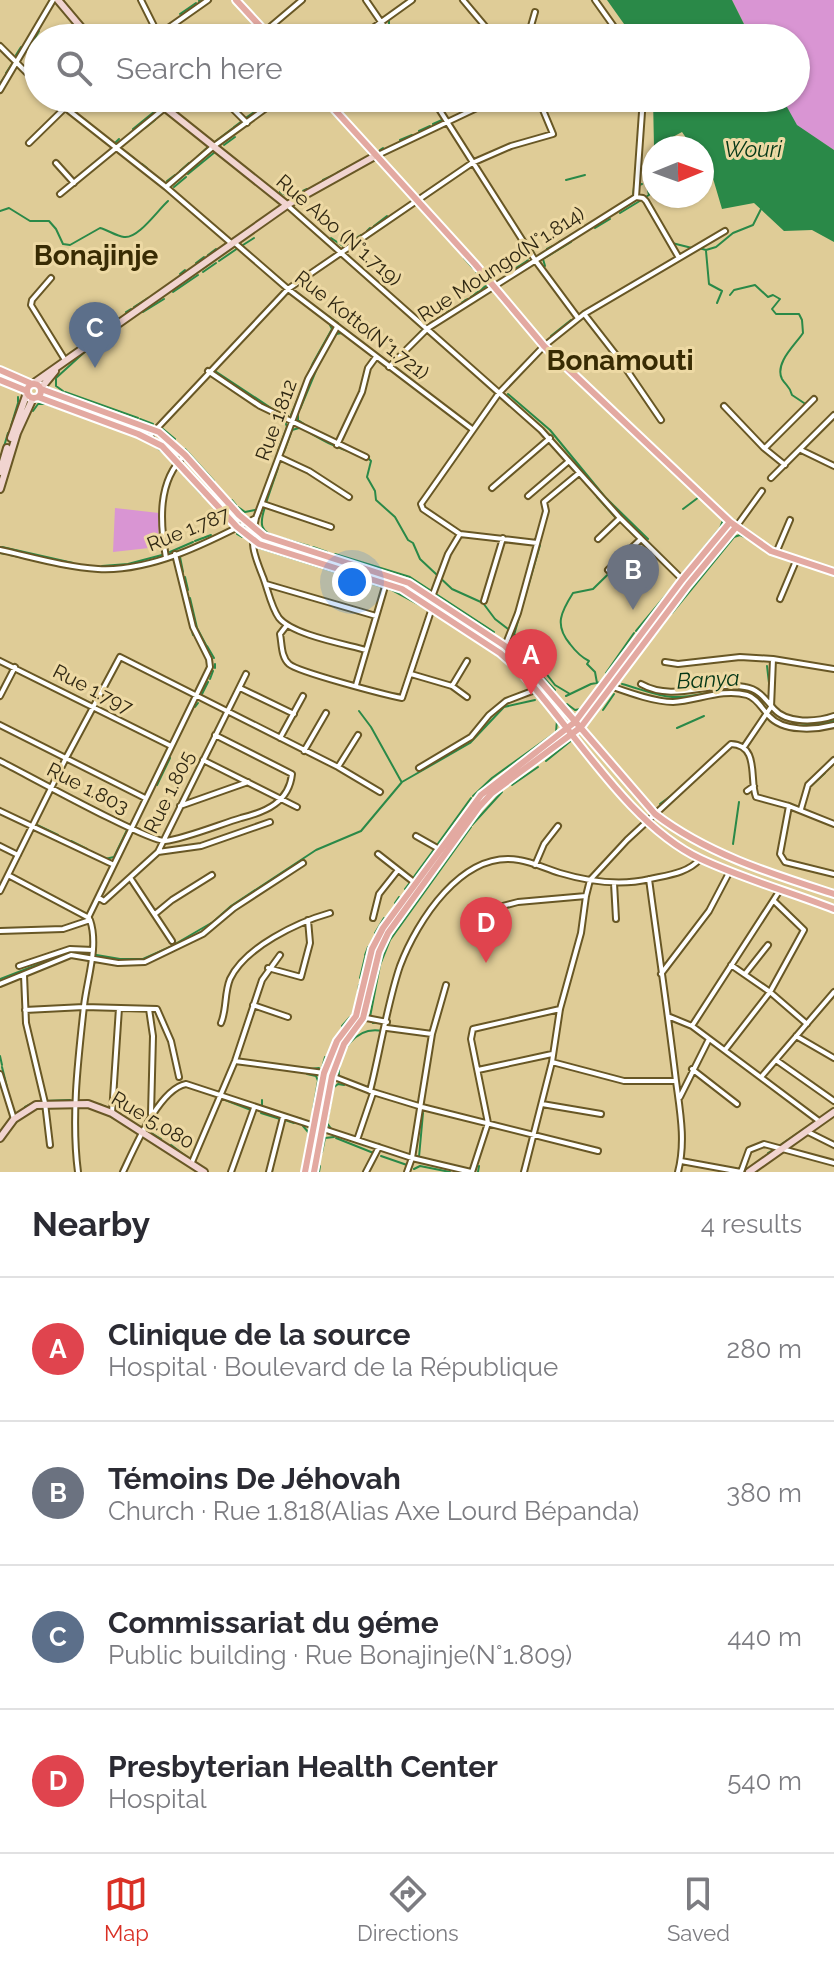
<!DOCTYPE html>
<html lang="en">
<head>
<meta charset="utf-8">
<style>
	:root { --surface:#fff; --page:#f7f7f7; --text:#2b2b33; --muted:#7c7c81; --line:#e1e1e2; --accent:#d93025 }
	body { margin:0; font-family:Raleway,sans-serif; background:var(--page); color:var(--text) }
	.compass { position:absolute; left:642px; top:136px; width:72px; height:72px; border-radius:50%; background:var(--surface); box-shadow:0 2px 6px #0004; rotate:89deg }
	.you { position:absolute; left:352px; top:582px; width:28px; height:28px; margin:-20px; border:6px solid #fff; border-radius:50%; background:#1a73e8; box-shadow:0 0 0 12px #1a73e833 }
	.badge { display:grid; place-items:center; width:52px; height:52px; border-radius:50%; background:var(--accent); color:#fff; font-size:26px; font-weight:700 }
	.pin { position:absolute; translate:-50% -66px; filter:drop-shadow(0 2px 4px #0008) }
	.pin::after { content:''; position:absolute; top:42px; width:28px; height:24px; background:inherit; clip-path:polygon(0 0,100% 0,50% 100%) }
	.list { margin:0; padding:0; list-style:none }
	h2 { display:flex; justify-content:space-between; align-items:center; height:104px; margin:0; padding:0 32px; font-size:34px }
	h2 small { font-size:26px; font-weight:400; color:var(--muted) }
	.list li { display:grid; grid-template-columns:52px 1fr auto; gap:24px; align-items:center; box-sizing:border-box; height:144px; padding:0 32px; border-top:2px solid var(--line) }
	.list b { display:block; font-size:30px; white-space:nowrap }
	.list p { margin:0; font-size:26px; white-space:nowrap; color:var(--muted) }
	.list em { font-size:26px; font-style:normal; color:var(--muted) }
	.icon { flex:none; width:44px; height:44px; fill:none; stroke:currentColor; stroke-width:2; stroke-linecap:round; stroke-linejoin:round }
	.map { position:relative; flex:none; width:834px; height:1172px; overflow:hidden }
	.search { position:absolute; background:var(--surface); box-shadow:0 2px 6px #0004; left:24px; right:24px; top:24px; height:88px; display:flex; align-items:center; gap:20px; box-sizing:border-box; padding:0 28px; border-radius:44px; color:var(--muted); font-size:30px }
	.sheet { height:680px; background:var(--surface) }
	nav { display:flex; justify-content:space-around; align-items:center; box-sizing:border-box; height:112px; border-top:2px solid var(--line); background:var(--surface); font-size:22px; color:var(--muted) }
	nav a { display:grid; justify-items:center; gap:4px }
	nav .on { color:var(--accent) }
	.map>svg:first-child { display:block }
</style>
</head>
<body>
<div class="map">
<svg width="834" height="1172" viewBox="0 0 834 1172">
	<rect width="100%" height="100%" fill="#dfcc97"/>
	<path fill="#d995d3" d="M732 0H834V150L796 125 782 98H796V38H751Z
		M115 508 159 513 158 547 113 552Z"/>
	<path fill="#2a8948" d="M607 0H732L751 38H634Z
		M653 98H782L797 125 834 150V242L812 230 784 231 754 203 722 209 712 175 702 161V148H693L682 132 654 147Z"/>
	<g fill="none" stroke-linecap="round" stroke-linejoin="round">
		<path stroke="#2a8948" stroke-width="2" d="M199 1 200 0
			M180 14 196 3
			M389 21V26L398 38
			M31 45 39 31
			M16 55 21 47
			M6 73 12 64
			M0 84 5 76
			M437 98 444 108
			M506 99 508 98
			M76 103 81 99
			M485 109 504 100
			M247 117 274 98
			M84 119 90 124
			M433 124 442 120
			M234 127 242 121
			M145 128 155 120
			M133 129 160 107
			M419 131 430 126
			M106 137 110 140
			M400 140 412 135
			M216 141 233 128
			M115 143 119 139
			M224 145 235 137
			M380 150 383 148
			M126 152 135 159
			M197 157 209 146
			M142 164 147 168
			M180 171 189 163
			M337 173 348 167
			M188 174 215 152
			M323 180 334 175
			M566 180 585 175
			M167 181 175 175
			M174 187 186 177
			M280 192 290 197 307 189
			M633 196 634 187 642 184
			M644 198 649 195 648 190
			M0 211 9 208 30 221H49L56 229 63 244 70 245 100 228C108 230 116 236 124 237 138 239 157 211 168 201
			M620 213 643 199
			M374 226 387 216
			M595 228 610 219
			M367 231 370 228
			M576 232 583 228
			M331 238 343 246 361 235
			M567 238 572 235
			M559 242 565 239
			M672 243 692 248
			M243 245 254 238
			M530 247 534 253
			M699 248 706 250 716 247 733 233 753 225 762 207
			M547 249 553 246
			M349 251 366 239
			M706 251 709 284 722 291 717 303
			M208 255 216 249
			M464 258 473 268
			M219 261 238 248
			M196 263 204 257
			M545 266 543 259 571 242
			M203 272 216 263
			M180 274 185 270
			M505 275 527 261 529 255
			M173 292 198 275
			M495 293 510 310
			M730 295 734 290 755 285 768 297 773 295 780 299 772 309 776 314H799L802 320 803 333C796 344 774 363 782 379 786 386 790 386 792 395L807 405
			M559 296 573 315
			M471 297 487 285 476 272
			M462 302 468 299
			M134 307 148 298
			M126 312 131 309
			M143 312 164 299
			M328 316 338 323
			M114 320 118 318
			M430 324 452 309
			M93 335 97 332
			M108 336 112 333
			M551 336 571 320
			M410 343 423 329
			M92 346 95 344
			M323 356 336 334 342 333
			M215 371 274 410
			M63 391 56 386V378L89 348
			M65 392 138 418
			M508 394 550 430 605 497 648 539
			M18 397V402
			M300 409 320 361
			M33 411 38 404H47L138 437
			M298 413V420L304 424
			M283 414 288 416
			M291 415 313 363 332 329 330 325
			M140 419 153 424
			M11 426 18 403
			M163 429 175 439
			M303 429C321 439 333 447 354 453
			M154 445 166 455
			M185 449 214 481
			M278 451 287 427 285 421 279 418
			M284 452 292 430 299 428
			M367 457 371 461 367 477 375 491 376 500 395 517 408 540 413 543 420 559 452 589 483 603 495 619 517 636 555 685 570 694
			M0 460 8 433
			M185 476 202 495
			M268 481 272 468
			M597 497 615 517
			M232 500 236 505
			M266 503 278 468
			M238 507 245 512 255 510
			M265 507C259 525 260 532 279 538
			M683 509 699 497
			M626 527 638 539
			M237 534 242 537
			M281 538 309 546
			M195 541 211 535
			M2 547 73 563
			M256 547 392 590 429 610
			M313 547 327 552
			M170 552 193 542
			M0 553 6 554
			M182 554 180 557 183 572
			M335 554 410 577 494 632
			M10 555 24 558
			M29 559 45 563
			M57 565 68 568
			M102 566 128 564 162 555
			M128 570 133 569
			M119 571 124 570
			M102 572H112
			M684 572 720 528 723 520
			M185 577 188 590
			M190 598 197 628 206 645
			M672 613 734 537 740 535 747 538
			M188 614 193 635
			M451 624 501 658 521 678
			M636 631 676 583
			M514 635 540 545
			M195 637 203 650
			M653 637 664 623
			M513 645 555 690
			M207 646 214 658
			M767 666 769 683
			M215 668V664
			M606 673 634 633
			M210 679 213 671
			M597 683 595 672 587 664 589 661C581 657 576 652 570 644 554 625 561 612 573 593L593 589 640 543
			M622 684C638 688 656 696 672 697 702 699 731 680 761 697
			M774 690V677
			M202 694 208 682
			M566 696 591 684 602 682
			M567 704 575 710 581 709
			M195 707 198 703
			M603 710 614 694
			M359 711 371 727 401 781
			M772 711C788 725 814 727 834 721
			M761 726 767 718
			M677 728 704 716
			M546 761 572 740
			M157 785 170 758
			M512 785 538 767
			M811 786 825 773
			M145 795 156 773
			M473 796 492 778 556 732 557 720 545 706
			M660 804 672 795
			M131 824 143 800
			M37 825 58 835
			M472 825 502 792
			M71 841 87 849
			M733 844 739 802
			M437 845 471 798
			M105 859 114 857 128 828
			M413 878 435 848
			M405 889 411 881
			M395 903 399 897
			M375 933 384 918
			M365 955 368 947
			M360 978 365 957
			M0 979 73 951 120 959H143L170 947 213 922 231 906 316 850 361 831 402 782 470 743 504 707 535 700
			M357 1000 359 985
			M382 1022 373 1023 370 1017 380 965 390 940 471 827
			M342 1026 350 1017
			M0 1056 2 1065
			M2 1067 7 1087
			M322 1068 325 1057
			M310 1069 319 1068
			M307 1074 316 1076 318 1081 313 1110
			M339 1076C337 1052 356 1026 382 1031
			M220 1098 251 1110
			M74 1100 102 1105
			M262 1100V1107
			M44 1101 70 1100
			M104 1106 108 1108
			M25 1107 31 1104
			M261 1113 280 1119
			M108 1115 119 1121
			M290 1116 302 1119
			M820 1118 834 1108
			M285 1120 294 1123
			M148 1127V1131L161 1139
			M11 1128 18 1120
			M332 1130 327 1123 333 1088 338 1084 344 1085
			M336 1138 376 1154
			M171 1145 187 1157
			M779 1146 814 1122
			M322 1152 325 1138 334 1137
			M768 1153 773 1150
			M381 1156 407 1165
			M419 1157 423 1113
			M414 1169 420 1166 450 1172
			M272 1172 273 1166
			M302 1172 309 1133 303 1126
			M319 1172 320 1166
			M478 1172 479 1166"/>
		<defs>
			<path id="street" d="M141 0 160 38
				M366 0 392 38
				M463 0 495 38
				M595 0 622 38
				M154 38 208 0
				M257 38 302 0
				M359 38 412 0
				M516 38 531 26 535 12
				M0 46 38 84
				M0 90 53 0
				M53 98 166 187 231 243
				M222 98 247 123
				M432 98 535 260 578 318
				M29 143 75 98
				M378 155 498 98
				M56 163 74 183
				M166 187 214 146 280 98
				M60 194 177 98
				M636 197 643 98
				M636 197 643 198 646 201 679 258
				M287 205 541 430 620 518 688 585
				M235 243 288 289 472 429
				M51 278 32 300 31 305 65 360
				M585 315 620 360 661 420
				M389 367 428 328 636 197
				M208 371 260 406 366 457
				M724 406 764 448 785 465
				M148 438 288 289 472 163 511 146 553 134 538 98
				M337 445 362 392 368 368 376 357
				M765 448 814 399
				M801 450 834 466
				M279 457 309 471 349 497
				M771 478 834 415
				M492 488 550 438
				M528 496 569 461
				M263 504 331 527
				M256 518C250 545 253 552 263 577 268 590 271 607 279 618 293 635 345 644 366 650
				M736 527 762 491
				M460 534 423 509 421 504 499 393 544 346 584 314 725 231
				M460 534 537 543
				M598 539 620 518
				M0 550C32 557 65 567 98 569 152 572 209 542 256 518L308 379 337 327
				M776 553 790 520
				M166 558C160 522 157 481 185 455
				M608 570 641 539
				M266 584 376 616
				M432 597 448 554 460 534
				M780 599 796 561
				M484 601 503 538
				M287 625 280 634C282 644 281 657 289 664 298 672 386 695 402 698L432 608
				M505 646 518 613 546 511 544 502 579 473
				M0 661 171 746
				M665 662 678 664 740 657 773 659
				M411 674 452 686 467 697
				M641 684C675 703 709 680 745 687 759 689 766 700 774 709 787 724 817 722 834 716
				M356 685 386 583
				M452 686 467 661
				M613 687C630 693 655 702 673 702 697 701 722 688 747 695 757 698 762 709 769 716 783 732 815 730 834 725
				M240 688 294 714
				M0 696 15 667
				M0 725 145 798
				M280 738 303 696
				M744 747 771 707 773 659 834 669
				M304 751 326 713
				M203 760 297 807
				M0 761C24 773 148 842 165 841 184 839 221 824 241 818 266 812 289 802 292 774L215 735
				M338 767 358 735
				M419 768 471 737 489 715 506 701 535 690
				M747 791 754 786
				M180 806 248 782
				M801 809 808 785 834 760
				M0 811 112 864
				M834 824 789 806 780 854 785 862 834 874
				M416 836 439 849
				M0 846 18 855
				M158 852 201 846 270 822
				M378 854 415 883
				M535 865 544 844 558 826
				M8 875 89 918
				M131 879 172 941
				M649 879C658 947 668 1013 676 1081 680 1111 686 1142 678 1172
				M614 883 616 919
				M780 890 692 1026 819 1121
				M0 891 66 758 120 657 338 767 380 792
				M99 898 104 901 158 852 246 674
				M479 912 518 902 586 896 590 880 627 840 731 744C760 745 749 780 756 797L789 806
				M155 914 172 900 212 875
				M89 916 210 667 209 659 193 627 175 554
				M373 918 379 894 398 870
				M0 931 63 929 90 920
				M731 965 770 992 807 1024
				M19 966 70 949 93 950
				M268 968 301 977 310 943 308 920
				M661 974 709 911 730 871
				M745 974 768 945
				M24 975 26 1023 45 1103 50 1145
				M0 984 71 955 118 963 145 962 203 934 234 908 303 863
				M253 1005 288 1017
				M149 1009 153 1036 151 1114
				M25 1010 84 1007 157 1009 171 1041 179 1077
				M356 1016 387 1022
				M670 1017 692 1026
				M221 1023C227 1009 224 994 230 979 245 947 298 922 330 913
				M387 1028 432 1034
				M796 1036 834 1058
				M725 1050 770 992 804 930 774 901
				M776 1060 834 1101
				M235 1061 324 1073 373 1092 422 1107 598 1151
				M552 1062 624 1081H676
				M692 1069 737 1104
				M478 1070 552 1054
				M0 1074 14 1119
				M762 1076 834 992
				M370 1091C380 1052 387 1004 400 966 417 921 462 850 519 860 533 862 546 869 560 873 590 882 620 886 650 879 668 875 688 873 700 859
				M680 1097 709 1039
				M542 1104 601 1114
				M112 1113 119 1008
				M808 1132 834 1145
				M357 1140 373 1093
				M681 1161 741 1172
				M192 1162 235 1061 262 980 280 955
				M78 1172C71 1118 78 1060 84 1006 87 979 99 946 90 920
				M123 1172C134 1149 159 1089 186 1084L412 1158 471 1172
				M231 1172 254 1108
				M269 1172 283 1117
				M366 1172 379 1147
				M407 1172 412 1158 432 1034 446 985
				M472 1172 488 1123 471 1039 473 1029 560 1009
				M524 1172 552 1062 560 1009 581 933 586 896
				M741 1172 749 1150 764 1144 834 1163"/>
			<path id="secondary" d="M58 0 90 38
				M153 98 287 205
				M34 383 287 205 375 156
				M41 388 55 371
				M11 438 27 393
				M0 472 7 448
				M0 489 17 433 33 398
				M0 1138 14 1119 36 1105 88 1104 112 1113 204 1172
				M749 1172 834 1112"/>
			<path id="primary" d="M236 0 271 38
				M324 98 475 264 544 346 730 522 771 551 834 572
				M0 370 32 384
				M0 380 27 391
				M27 391a7 7 0 1 1 14 0a7 7 0 1 1-14 0Z
				M41 389 159 432 185 455 239 515 264 536 409 583 505 646 535 675 655 814C707 854 772 874 834 894
				M38 397 138 434 162 446 237 527 259 544 402 589 500 653 518 669C573 728 628 825 701 859 744 879 790 892 834 909
				M305 1172 324 1073 337 1041 356 1016 372 949 383 928 481 795 575 722 682 580 730 522
				M314 1172 332 1076 344 1044 363 1018 379 952 388 933 479 807 492 793 581 727 688 585 736 527"/>
		</defs>
		<use href="#street" stroke="#685725" stroke-width="8"/>
		<use href="#secondary" stroke="#685725" stroke-width="10"/>
		<use href="#primary" stroke="#fff" stroke-width="10"/>
		<use href="#street" stroke="#fff" stroke-width="4"/>
		<use href="#secondary" stroke="#f1d4d0" stroke-width="6"/>
		<use href="#primary" stroke="#e3a9a1" stroke-width="6"/>
	</g>
	<g text-anchor="middle" dominant-baseline="central" stroke-width="6" stroke-linejoin="round" paint-order="stroke">
		<g font-size="20" fill="#302813" stroke="#edd9a4">
			<text transform="translate(339 230) rotate(41)">Rue Abo (N°1.719)</text>
			<text transform="translate(501 264) rotate(-33)">Rue Moungo(N°1.814)</text>
			<text transform="translate(362 325) rotate(38)">Rue Kotto(N°1.721)</text>
			<text transform="translate(276 420) rotate(-70)">Rue 1.812</text>
			<text transform="translate(188 529) rotate(-22)">Rue 1.787</text>
			<text transform="translate(93 689) rotate(27)">Rue 1.797</text>
			<text transform="translate(88 788) rotate(27)">Rue 1.803</text>
			<text transform="translate(169 792) rotate(-64)">Rue 1.805</text>
			<text transform="translate(153 1120) rotate(31)">Rue 5.080</text>
		</g>
		<g font-size="22" font-style="italic" fill="#043716" stroke="#edd9a4">
			<text x="753" y="149">Wouri</text>
			<text transform="translate(708 679) rotate(-3)">Banya</text>
		</g>
		<g font-size="28" font-weight="bold" fill="#382b03" stroke="#edd9a4">
			<text x="96" y="255">Bonajinje</text>
			<text x="620" y="360">Bonamouti</text>
		</g>
	</g>
</svg>
<svg class="compass" viewBox="-18 -18 36 36"><path d="M0-13l5 13h-10z" fill="#e53935"/><path d="M0 13l5-13h-10z" fill="#7c7c81"/></svg>
<div class="you"></div>
<div class="pin badge" style="left:531px;top:695px;background:#e0444e">A</div>
<div class="pin badge" style="left:633px;top:610px;background:#6b7280">B</div>
<div class="pin badge" style="left:95px;top:368px;background:#5c6f8a">C</div>
<div class="pin badge" style="left:486px;top:963px;background:#e0444e">D</div>
<div class="search"><svg class="icon" aria-label="search" viewBox="0 0 24 24"><circle cx="10" cy="10" r="6"/><path d="M15 15l6 6"/></svg>Search here</div>
</div>
<section class="sheet">
<h2>Nearby<small>4 results</small></h2>
<ul class="list">
<li><span class="badge" style="background:#e0444e">A</span><div><b>Clinique de la source</b><p>Hospital · Boulevard de la République</p></div><em>280 m</em></li>
<li><span class="badge" style="background:#6b7280">B</span><div><b>Témoins De Jéhovah</b><p>Church · Rue 1.818(Alias Axe Lourd Bépanda)</p></div><em>380 m</em></li>
<li><span class="badge" style="background:#5c6f8a">C</span><div><b>Commissariat du 9éme</b><p>Public building · Rue Bonajinje(N°1.809)</p></div><em>440 m</em></li>
<li><span class="badge" style="background:#e0444e">D</span><div><b>Presbyterian Health Center</b><p>Hospital</p></div><em>540 m</em></li>
</ul>
</section>
<nav>
<a class="on"><svg class="icon" aria-label="map" viewBox="0 0 24 24"><path d="M3 6l6-2 6 2 6-2v14l-6 2-6-2-6 2zM9 4v14M15 6v14"/></svg>Map</a>
<a><svg class="icon" aria-label="directions" viewBox="0 0 24 24"><path d="M12 3l9 9-9 9-9-9zM9 14v-3h6M13 9l2 2-2 2"/></svg>Directions</a>
<a><svg class="icon" aria-label="saved" viewBox="0 0 24 24"><path d="M7 4h10v16l-5-4-5 4z"/></svg>Saved</a>
</nav>
</body>
</html>
